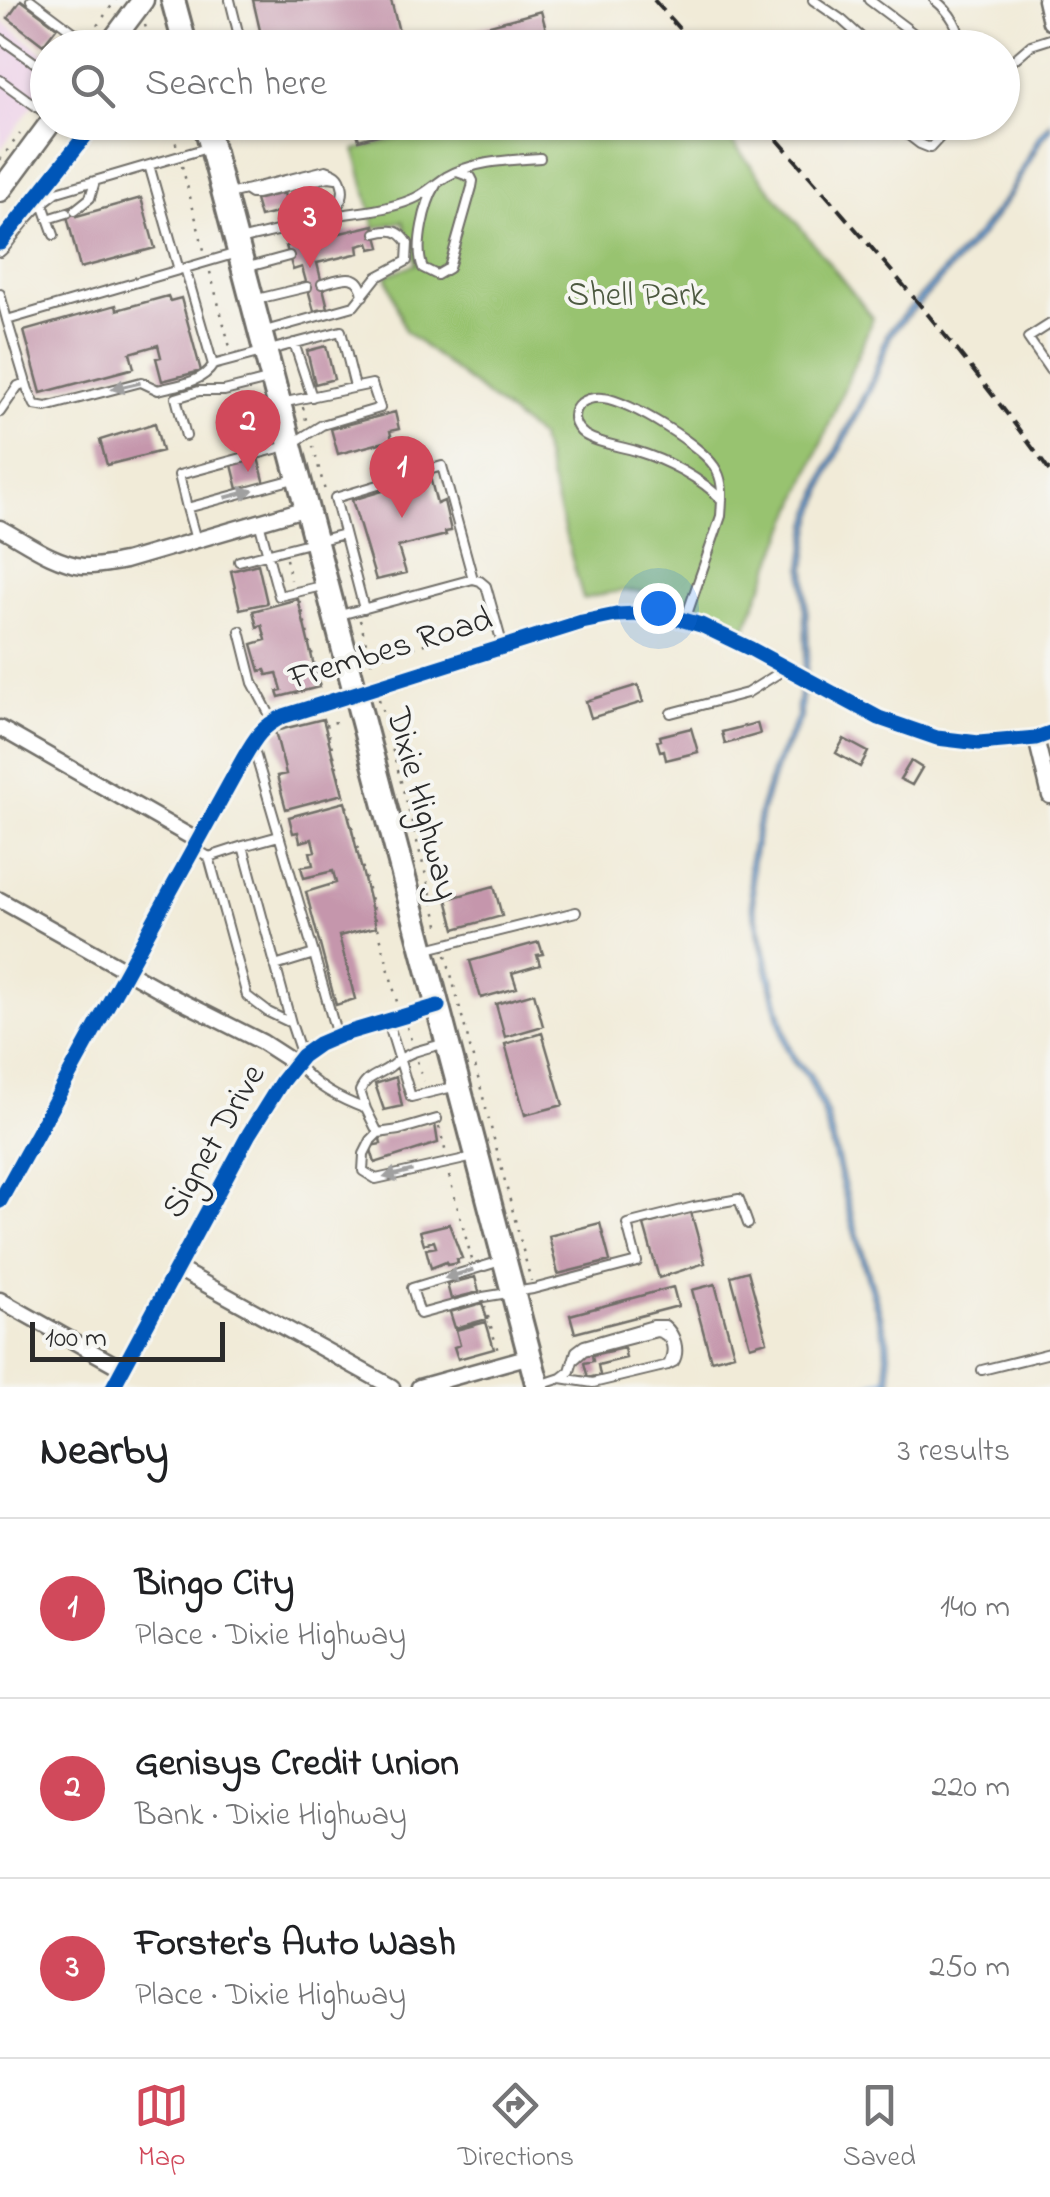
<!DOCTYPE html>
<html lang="en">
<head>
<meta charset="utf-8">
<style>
	:root { --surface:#fff; --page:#f6f6f6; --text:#202124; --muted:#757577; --line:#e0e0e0; --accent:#d1495b }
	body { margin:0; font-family:"Indie Flower",sans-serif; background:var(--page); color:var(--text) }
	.scale { position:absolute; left:30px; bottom:25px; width:195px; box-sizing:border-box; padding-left:10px; border:5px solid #2b2b2b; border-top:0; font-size:28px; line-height:35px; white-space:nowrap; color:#2b2b2b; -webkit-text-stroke:8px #f6f6f2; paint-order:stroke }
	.you { position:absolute; left:658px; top:608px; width:35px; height:35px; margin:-25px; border:8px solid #fff; border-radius:50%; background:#1a73e8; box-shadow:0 0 0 15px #1a73e833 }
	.badge { display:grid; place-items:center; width:65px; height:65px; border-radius:50%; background:var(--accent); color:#fff; font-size:32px; font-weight:700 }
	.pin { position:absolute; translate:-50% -82px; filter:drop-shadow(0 2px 5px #0008) }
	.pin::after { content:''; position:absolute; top:52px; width:35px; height:30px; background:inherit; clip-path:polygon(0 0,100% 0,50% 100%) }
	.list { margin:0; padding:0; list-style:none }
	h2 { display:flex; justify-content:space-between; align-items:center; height:130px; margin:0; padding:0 40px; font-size:42px }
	h2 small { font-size:32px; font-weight:400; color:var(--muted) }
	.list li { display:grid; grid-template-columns:65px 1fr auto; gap:30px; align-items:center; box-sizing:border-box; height:180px; padding:0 40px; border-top:2px solid var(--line) }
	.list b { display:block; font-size:38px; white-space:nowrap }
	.list p { margin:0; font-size:32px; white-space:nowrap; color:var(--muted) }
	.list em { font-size:32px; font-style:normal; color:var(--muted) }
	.icon { flex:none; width:55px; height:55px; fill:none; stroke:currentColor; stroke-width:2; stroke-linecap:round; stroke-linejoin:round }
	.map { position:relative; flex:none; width:1050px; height:1387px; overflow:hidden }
	.search { position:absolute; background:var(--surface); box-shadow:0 2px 8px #0004; left:30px; right:30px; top:30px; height:110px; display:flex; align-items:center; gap:25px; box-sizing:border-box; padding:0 35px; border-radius:55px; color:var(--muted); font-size:38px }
	.sheet { height:670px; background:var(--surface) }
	nav { display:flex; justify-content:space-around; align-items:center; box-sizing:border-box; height:140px; border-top:2px solid var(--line); background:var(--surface); font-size:28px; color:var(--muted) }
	nav a { display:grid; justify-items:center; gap:5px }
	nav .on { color:var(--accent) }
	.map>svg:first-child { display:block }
</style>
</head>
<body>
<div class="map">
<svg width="1050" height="1387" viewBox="0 0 1050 1387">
	<rect width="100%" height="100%" fill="#f6f6f2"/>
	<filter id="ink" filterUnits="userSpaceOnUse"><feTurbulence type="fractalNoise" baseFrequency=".01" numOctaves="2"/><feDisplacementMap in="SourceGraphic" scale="20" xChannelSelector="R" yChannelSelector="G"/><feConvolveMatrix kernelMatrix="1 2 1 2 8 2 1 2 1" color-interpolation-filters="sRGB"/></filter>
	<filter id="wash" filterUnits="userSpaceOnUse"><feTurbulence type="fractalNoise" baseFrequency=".0048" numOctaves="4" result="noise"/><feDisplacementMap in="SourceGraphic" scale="40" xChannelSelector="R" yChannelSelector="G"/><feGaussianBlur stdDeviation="2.25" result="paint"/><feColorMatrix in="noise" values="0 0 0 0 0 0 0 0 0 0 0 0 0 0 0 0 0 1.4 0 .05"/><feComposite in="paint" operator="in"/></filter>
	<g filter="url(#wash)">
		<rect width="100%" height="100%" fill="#f1ebd8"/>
		<path fill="#edd0e8" d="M0 19 48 56 47 86 0 150Z"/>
		<path fill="#98c370" stroke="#62774e" stroke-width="2.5" d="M453 123H717L873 318 745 629C704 608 670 589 623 591 610 592 596 596 583 599L539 437 405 331 386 275 416 264 403 221 375 228 355 150Z"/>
		<path fill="#6ea5dc" stroke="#4c6884" stroke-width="2.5" d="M1050 122V129L1043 138 1011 195 984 233 891 335 876 379 829 474 812 526 806 566 809 655 802 706V718L777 767 763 811 753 865 755 906 789 1044 797 1060 811 1074 828 1114 851 1208 889 1340 892 1387H887L884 1340 847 1210 823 1115 807 1077 793 1063 784 1045 751 906 748 865 759 810 773 766 797 717V706L805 654 802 566 808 524 825 472 872 377 887 332 980 230 1008 193 1039 135Z"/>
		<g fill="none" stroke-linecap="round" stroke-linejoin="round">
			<path stroke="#6ea5dc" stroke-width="4" d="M864 1387 885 1379"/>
		</g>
		<g id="blocks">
			<path fill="#c596ac" d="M21 0 57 27 43 45 8 18Z
				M253 0H391L403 48H264Z
				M541 11 551 48H426L425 43Z
				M354 122H420V124L359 140Z
				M284 193 288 210 260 217 255 200Z
				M141 198 155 248 80 268 65 208 74 205 77 216Z
				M374 225 380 247 371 249 369 243 358 246 359 253 317 263 328 308 314 311 302 267 293 270 286 246Z
				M168 296 170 301 181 298 201 371 162 381 156 358 161 357 158 345 130 353 134 368 41 393 24 331 116 305 117 310Z
				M326 346 334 379 315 384 307 351Z
				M395 412 399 429 390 431 392 440 338 454 331 429Z
				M155 423 162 451 107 465 100 440Z
				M257 454 265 484 238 489 231 461Z
				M430 477 437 504 444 501 451 531 445 532 446 535 398 547 406 573 376 580 352 500Z
				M258 564 267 603 240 609 231 571Z
				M298 599 319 687 279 697 277 691 282 690 277 673 267 675 265 670 260 671 252 644 266 640 262 625 257 627 253 611Z
				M638 685 643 702 591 718 586 701Z
				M323 719 343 794 286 809 277 776 286 774 275 731Z
				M757 723 760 734 725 744 722 732Z
				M691 728 698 752 666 760 664 750 660 751 657 741 661 740 660 736Z
				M844 739 868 752 860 767 836 753Z
				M911 761 922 768 912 785 900 779Z
				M345 802 376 927 339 936 355 999 336 1005 306 892 336 883 333 871 304 878 301 867 313 865 310 852 315 851 312 839 300 842 298 832 293 833 289 817Z
				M494 886 502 916 455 929 447 899Z
				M539 942 543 954 537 955 540 965 512 973 517 988 481 998 470 961Z
				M534 993 543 1026 505 1037 496 1004Z
				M542 1033 563 1105 525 1115 505 1044Z
				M396 1077 402 1106 384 1110 375 1084Z
				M435 1124 438 1143 375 1163 370 1146 381 1144 380 1138Z
				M691 1212 705 1263 659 1278 644 1225Z
				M600 1223 610 1261 558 1274 549 1236Z
				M449 1224 462 1258 457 1259 458 1263 447 1265 446 1262 431 1268 426 1249 436 1247 434 1241 424 1244 420 1231Z
				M748 1271 767 1341 750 1346 731 1276Z
				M475 1277 479 1292 451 1299 447 1284Z
				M715 1284 734 1354 711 1360 692 1290Z
				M673 1287 678 1306 575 1333 570 1315Z
				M482 1303 487 1319 455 1328 450 1312Z
				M486 1322 494 1349 458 1359 454 1347 460 1345 456 1330Z
				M624 1348 626 1358 598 1365 600 1375 588 1378 584 1363 593 1361 592 1355Z"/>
		</g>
	</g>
	<g filter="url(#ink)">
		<use href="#blocks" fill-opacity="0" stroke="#706e68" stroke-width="2.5"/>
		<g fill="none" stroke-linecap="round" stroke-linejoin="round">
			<defs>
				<path id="lane" d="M31 0 95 48
					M230 0 242 48
					M813 0 842 20 873 48
					M869 0 933 48
					M935 0C951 13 960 27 961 48
					M0 38 48 72
					M1002 70 1031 45 1050 39
					M0 80 48 115
					M902 122 903 131 920 144 930 148 954 122
					M213 132 248 122
					M149 165 179 270
					M436 185C425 203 414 248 423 268L437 275 449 268 472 187 473 181 471 177 457 172
					M245 190 251 194H256L329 177 336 178
					M229 194 326 170C335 173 340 175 342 185 346 198 336 211 324 217 301 227 265 233 240 240
					M43 204 54 235
					M75 210 90 198 95 181
					M327 216C354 213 388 210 413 199 425 194 435 184 446 177 473 161 510 160 540 158
					M48 219 67 213
					M0 252C7 247 10 240 16 233 27 218 41 203 57 192L207 148
					M185 268 213 365 341 331 355 387
					M245 268 289 256
					M322 284C340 279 360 269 363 296
					M0 294 7 320 237 253
					M253 300 307 287
					M7 320 28 390 35 405 46 407 141 382 158 390C177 385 202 383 213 365
					M1050 324 1028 338 1050 370
					M265 331 354 306 377 277 407 261 408 243C399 229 391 229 376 233
					M294 343 312 397
					M281 403 372 384 380 408 322 425 290 445 179 475 187 508 294 479
					M0 412 18 386 25 383
					M186 436 176 398 199 391H224L268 380
					M187 508 196 540
					M259 522 279 596 322 586
					M239 561 344 534
					M364 609 335 498 442 466 473 579
					M340 615 473 579 480 581 486 586 503 647
					M685 620 721 516C722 502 724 484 717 471 706 447 628 400 603 398 595 397 588 398 581 403 569 413 574 427 585 435 599 444 620 446 636 451 666 460 701 478 722 500
					M240 631 253 683 273 721
					M671 713 747 693 787 668
					M252 743 314 954 275 966
					M243 846 279 836
					M194 848 209 857 247 996 268 1012 291 1023 302 1056
					M209 857 243 846 291 1023
					M427 949 576 912
					M314 954 337 1036
					M388 1022 411 1097 457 1086
					M297 1064C315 1087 340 1099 366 1109L378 1133
					M366 1109 360 1091C367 1075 378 1076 391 1066 409 1051 420 1050 443 1044
					M437 1119 399 1130 378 1133 371 1140 364 1154 363 1171 376 1179 474 1157
					M501 1261 412 1288 420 1314 483 1297 533 1289 637 1262 627 1224 694 1207 739 1199 748 1224
					M575 1359 584 1351 657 1332C674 1335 674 1353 668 1365
					M982 1370 1050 1353
					M543 1384 561 1378 593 1383 668 1365 674 1362C681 1351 676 1334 665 1325H653L584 1345 576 1351 570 1371 561 1378"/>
				<path id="street" d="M1045 0 1050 22
					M0 528C26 542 54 563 83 566 97 567 112 563 125 561L307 508
					M0 728 198 841
					M1036 738 1050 796
					M0 900 177 999 262 1042 296 1064
					M0 1201 243 759C255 738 262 726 284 716L582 622 616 615 638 614 680 619 701 625 751 649 879 718 937 738 979 743 1036 738 1050 733
					M178 1269 392 1387
					M0 1300 123 1369
					M113 1387 249 1134 282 1081 302 1056 319 1044 340 1035 438 1006
					M419 1387 530 1356"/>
				<path id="secondary" d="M107 48 143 0
					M0 191 51 122"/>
				<path id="primary" d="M173 0 186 48
					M205 122 538 1387"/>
			</defs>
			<use href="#lane" stroke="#706e68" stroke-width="12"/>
			<use href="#street" stroke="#706e68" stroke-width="19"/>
			<use href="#secondary" stroke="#706e68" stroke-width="25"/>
			<use href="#primary" stroke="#706e68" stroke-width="28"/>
			<path stroke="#706e68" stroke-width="2.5" stroke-dasharray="2.5 8" stroke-linecap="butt" d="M145 25 152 48
				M91 34 116 0
				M171 122 177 148
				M0 160 20 134
				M182 166 204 250
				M210 272 231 351
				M244 397 256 443
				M303 407 307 424
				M313 446 325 491
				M286 559 291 580
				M300 601 320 687
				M360 620 372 666
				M372 658 485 628
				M379 699 441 932
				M336 722 326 724 397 1002
				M446 955 531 1281
				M407 1027 412 1043
				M417 1061 424 1081
				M439 1127 446 1153
				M449 1176 472 1260
				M485 1306 498 1351"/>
			<use href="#lane" stroke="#fff" stroke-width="8"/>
			<use href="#street" stroke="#fff" stroke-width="14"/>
			<use href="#secondary" stroke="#fff" stroke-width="20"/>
			<use href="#primary" stroke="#fff" stroke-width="22"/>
			<path stroke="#2b2b2b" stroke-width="4" stroke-dasharray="15 8" stroke-linecap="butt" d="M654 0 696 48
				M762 122C862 236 962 349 1050 472"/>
			<defs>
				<path id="cycleway" d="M0 243 85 136 92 122
					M0 1201 243 759C255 738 262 726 284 716L582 622 616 615 638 614 680 619 701 625 751 649 879 718 937 738 979 743 1036 738 1050 733
					M113 1387 249 1134 282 1081 302 1056 319 1044 340 1035 438 1006"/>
			</defs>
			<use href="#cycleway" stroke="#f6f6f2" stroke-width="21"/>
			<use href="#cycleway" stroke="#0057b8" stroke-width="15"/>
		</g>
		<defs><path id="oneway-solid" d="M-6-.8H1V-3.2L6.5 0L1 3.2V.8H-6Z" transform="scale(2.5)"/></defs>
		<g fill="#a0a0a0">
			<use href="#oneway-solid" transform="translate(126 386) rotate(167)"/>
			<use href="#oneway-solid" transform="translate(239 494) rotate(-15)"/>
			<use href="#oneway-solid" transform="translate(398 1174) rotate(166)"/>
			<use href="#oneway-solid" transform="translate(459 1274) rotate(163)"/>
		</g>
	</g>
	<g text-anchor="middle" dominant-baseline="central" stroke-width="8" stroke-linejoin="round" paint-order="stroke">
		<g font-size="35" fill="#4c5940" stroke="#f6f6f2">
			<text x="636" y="296">Shell Park</text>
		</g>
		<g font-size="35" fill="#2b2b2b" stroke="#f6f6f2">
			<text transform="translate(391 650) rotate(-17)">Frembes Road</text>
			<text transform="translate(421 804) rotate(75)">Dixie Highway</text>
			<text transform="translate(215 1142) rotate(-60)">Signet Drive</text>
		</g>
	</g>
</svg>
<div class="scale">100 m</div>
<div class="you"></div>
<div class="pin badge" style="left:402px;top:518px">1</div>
<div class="pin badge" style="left:248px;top:472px">2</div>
<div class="pin badge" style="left:310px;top:268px">3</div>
<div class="search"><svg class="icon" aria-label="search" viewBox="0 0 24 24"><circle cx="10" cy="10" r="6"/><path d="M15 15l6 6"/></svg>Search here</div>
</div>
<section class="sheet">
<h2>Nearby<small>3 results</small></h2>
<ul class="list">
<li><span class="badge">1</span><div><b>Bingo City</b><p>Place · Dixie Highway</p></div><em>140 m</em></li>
<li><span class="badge">2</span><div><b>Genisys Credit Union</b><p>Bank · Dixie Highway</p></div><em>220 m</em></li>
<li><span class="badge">3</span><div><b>Forster's Auto Wash</b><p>Place · Dixie Highway</p></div><em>250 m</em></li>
</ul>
</section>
<nav>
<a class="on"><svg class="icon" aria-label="map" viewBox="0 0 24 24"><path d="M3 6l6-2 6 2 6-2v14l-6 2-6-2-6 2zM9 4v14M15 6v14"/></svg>Map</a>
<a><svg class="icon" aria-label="directions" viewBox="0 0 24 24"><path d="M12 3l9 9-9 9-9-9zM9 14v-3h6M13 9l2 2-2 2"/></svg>Directions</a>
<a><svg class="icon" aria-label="saved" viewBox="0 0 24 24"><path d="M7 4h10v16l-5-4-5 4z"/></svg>Saved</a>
</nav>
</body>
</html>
